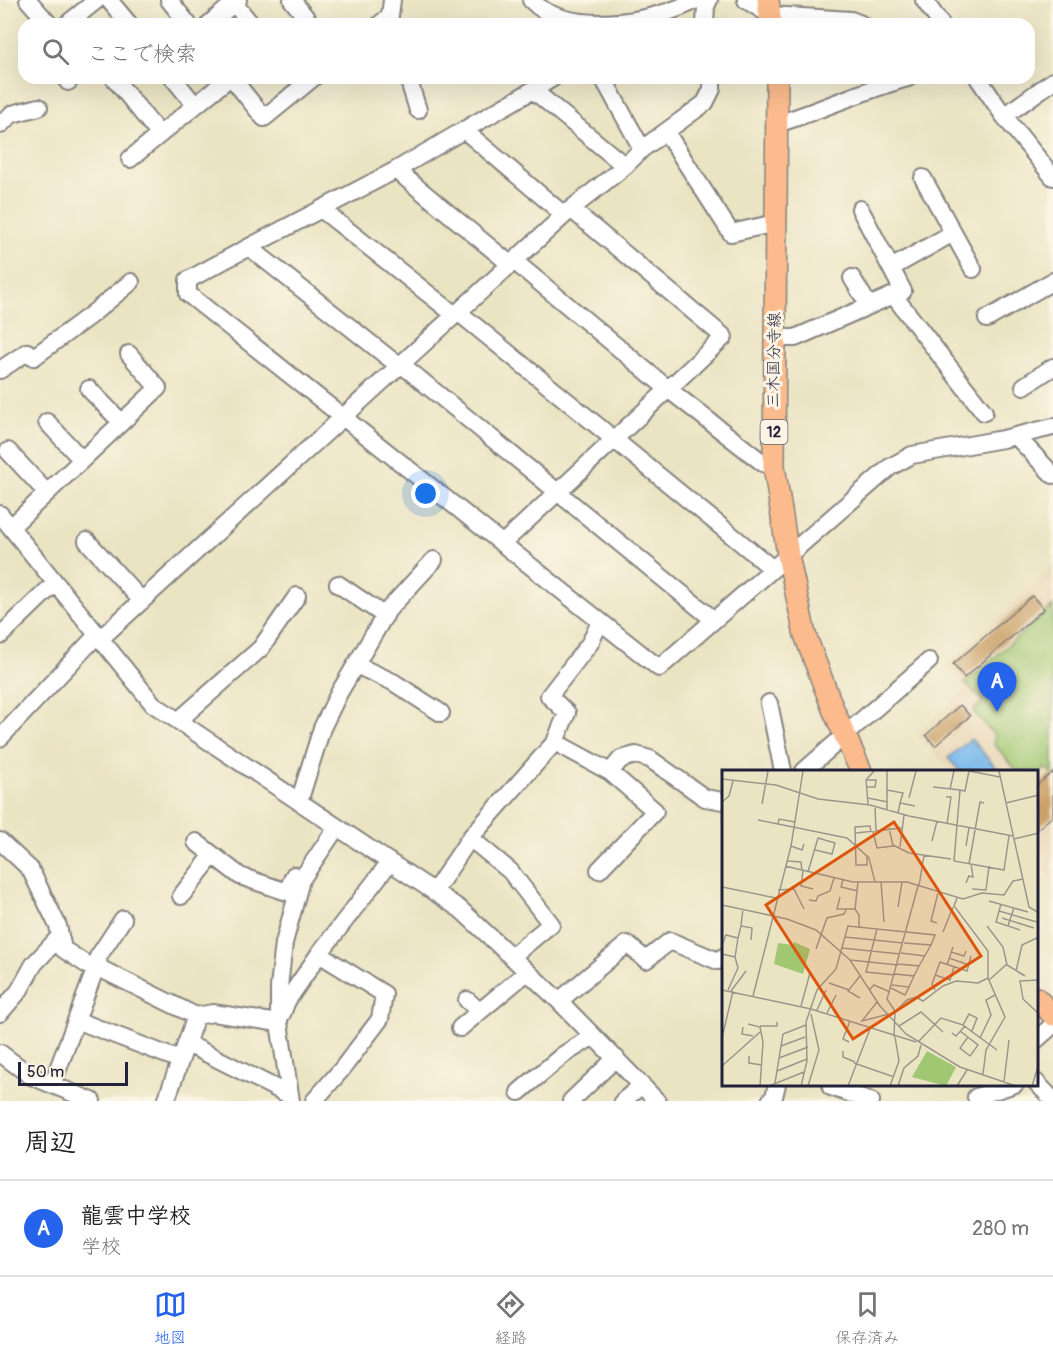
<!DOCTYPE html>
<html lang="ja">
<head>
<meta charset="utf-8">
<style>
	:root { --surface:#fff; --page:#f6f6f6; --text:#222; --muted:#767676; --line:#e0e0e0; --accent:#2563eb }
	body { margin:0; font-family:Pangolin,"Klee One",sans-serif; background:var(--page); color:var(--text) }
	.scale { position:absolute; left:18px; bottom:15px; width:110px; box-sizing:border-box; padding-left:6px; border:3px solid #22223b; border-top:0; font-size:16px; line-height:21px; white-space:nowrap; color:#22223b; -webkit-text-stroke:4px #fcf5e5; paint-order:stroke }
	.you { position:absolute; left:426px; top:494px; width:21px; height:21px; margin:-15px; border:4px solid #fff; border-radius:50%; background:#1a73e8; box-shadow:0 0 0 9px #1a73e833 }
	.badge { display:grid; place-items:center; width:39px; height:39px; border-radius:50%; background:var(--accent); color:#fff; font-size:20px; font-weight:700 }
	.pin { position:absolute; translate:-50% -50px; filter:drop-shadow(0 2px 3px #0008) }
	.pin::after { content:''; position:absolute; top:32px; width:21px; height:18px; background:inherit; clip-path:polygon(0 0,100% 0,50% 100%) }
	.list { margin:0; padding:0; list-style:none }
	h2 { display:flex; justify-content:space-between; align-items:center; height:78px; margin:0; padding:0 24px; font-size:26px }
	h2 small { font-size:20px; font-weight:400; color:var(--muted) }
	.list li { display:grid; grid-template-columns:39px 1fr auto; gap:18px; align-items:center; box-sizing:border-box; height:96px; padding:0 24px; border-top:2px solid var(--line) }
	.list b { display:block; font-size:22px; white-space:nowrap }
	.list p { margin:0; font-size:20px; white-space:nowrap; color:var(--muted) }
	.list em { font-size:20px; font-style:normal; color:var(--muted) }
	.icon { flex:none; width:33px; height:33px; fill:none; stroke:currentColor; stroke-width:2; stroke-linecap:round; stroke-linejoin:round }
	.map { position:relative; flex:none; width:1053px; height:1101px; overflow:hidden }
	.search { position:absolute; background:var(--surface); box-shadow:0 6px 24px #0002; left:18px; right:18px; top:18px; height:66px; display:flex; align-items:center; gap:15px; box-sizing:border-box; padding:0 21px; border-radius:18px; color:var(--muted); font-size:22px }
	.sheet { height:174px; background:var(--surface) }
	nav { display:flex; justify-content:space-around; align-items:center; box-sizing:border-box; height:84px; border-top:2px solid var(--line); background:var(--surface); font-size:16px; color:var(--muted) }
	nav a { display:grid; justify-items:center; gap:3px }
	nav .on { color:var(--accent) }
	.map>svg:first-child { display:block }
</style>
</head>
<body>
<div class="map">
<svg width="1053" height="1101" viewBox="0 0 1053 1101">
	<rect width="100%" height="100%" fill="#fcf5e5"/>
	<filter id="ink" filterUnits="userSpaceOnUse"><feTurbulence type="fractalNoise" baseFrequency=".0167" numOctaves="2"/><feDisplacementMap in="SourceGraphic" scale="12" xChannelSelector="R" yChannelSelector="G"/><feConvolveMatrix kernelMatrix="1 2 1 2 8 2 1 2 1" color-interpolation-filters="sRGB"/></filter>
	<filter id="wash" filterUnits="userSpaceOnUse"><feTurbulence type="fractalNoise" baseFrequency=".008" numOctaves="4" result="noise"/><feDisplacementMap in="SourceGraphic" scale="24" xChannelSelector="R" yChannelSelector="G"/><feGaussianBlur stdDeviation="1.35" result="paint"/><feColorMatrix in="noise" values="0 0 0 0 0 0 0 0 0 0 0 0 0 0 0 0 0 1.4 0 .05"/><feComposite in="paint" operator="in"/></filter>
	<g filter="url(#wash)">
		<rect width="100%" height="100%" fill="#ebe4c3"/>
		<path fill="#ead9ba" d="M1053 566V880L1037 863 1036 771H950L917 734 965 689 943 664 973 642Z"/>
		<path fill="#a0c772" stroke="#617456" stroke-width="1.5" d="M1053 606V775L1046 768 1037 776 1036 771H1017L993 743 995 736 973 711 983 701 965 683Z"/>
		<path fill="#79baed" stroke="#4e6e94" stroke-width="1.5" d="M971 739 999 771H960L948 758Z"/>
		<g id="blocks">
			<path fill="#caa169" d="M1032 596 1044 609 964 678 953 664Z
				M960 705 970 716 935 746 926 735Z
				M1053 772V816L1036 830V786Z"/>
		</g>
	</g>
	<g filter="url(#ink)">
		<use href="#blocks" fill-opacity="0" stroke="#86837f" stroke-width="1.5"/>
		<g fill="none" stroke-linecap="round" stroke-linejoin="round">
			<defs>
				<path id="minor" d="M28 0 49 24
					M109 0 129 24
					M169 0 188 24
					M292 0 311 24
					M531 0C566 38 656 22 696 0
					M746 0 770 15 851 20 861 24
					M924 0 941 24
					M234 3 251 24
					M67 24 97 0
					M209 24 238 0
					M380 24 390 16 392 0
					M705 24 706 6 709 0
					M114 78 159 134
					M173 78 195 105
					M232 78 264 118 313 78
					M408 78 418 110
					M553 78 533 90 625 166
					M603 78 642 149
					M978 78 1004 116 1053 177
					M68 82 72 78
					M533 90 464 130 564 215
					M1004 116 1053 81
					M777 124C822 110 863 90 908 78
					M0 125 12 114 39 107
					M464 130 396 170 510 264
					M666 132 731 233 776 223
					M130 159 229 78
					M396 170 249 247 399 366
					M923 178 973 269
					M321 209 455 315
					M249 247 188 280V294L659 668 890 467 912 455 1003 439 1053 427
					M514 261 668 389 763 463 774 466
					M891 268 953 233
					M852 278 869 306
					M894 296 984 412
					M458 312 773 569
					M987 319 1053 281
					M774 338H795L903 291 860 209
					M401 364 714 620
					M0 370 27 352 34 357 92 314 131 282
					M1024 386 1053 367
					M89 389 121 422
					M47 422 82 460
					M1016 436 1053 475
					M8 451 47 493
					M0 514 153 704 460 909 559 1001 657 1101
					M11 527 158 388 129 354
					M87 541 142 601
					M502 544 724 337 571 209
					M338 584 385 616
					M0 636 55 583
					M100 639 571 209 625 166 642 149 705 103 712 89V78
					M356 665 393 682 441 713
					M769 703 783 771
					M178 721 261 648 297 596
					M0 738 97 635
					M804 771 929 661
					M610 772 621 759 636 755 650 759 705 798 723 801
					M299 802 322 728 339 693 388 610 434 560
					M470 838 510 871 551 924 511 957
					M0 841 30 869 58 926 63 949 95 970
					M196 842 240 876 287 892 294 875
					M599 870 655 811 610 772 555 742 567 713 549 696 590 643 600 622
					M434 892 470 838 555 742
					M181 896 213 855
					M319 954 390 862
					M99 968 98 957 123 919
					M467 1000 479 1011
					M559 1001 627 944 646 960 670 941 718 961 723 957
					M0 1013 19 991 34 964 60 936
					M282 1014 287 1001 319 954 384 994 380 1019 342 1069 314 1101
					M196 1016 213 1013 279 1023
					M76 1020 180 1060
					M460 1028 527 972
					M1036 1040 1053 1025
					M186 1043 289 1095
					M0 1053 31 1076 92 1101
					M1036 1082 1053 1100
					M831 1084V1087L871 1101
					M52 1085 95 970 99 968 196 1016 166 1101
					M519 1092 563 1055 592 1037
					M976 1097 1015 1084
					M291 1101 279 1023V987L284 943 301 880 337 827
					M571 1101 616 1058
					M623 1101 642 1085
					M770 1101 774 1097 777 1084"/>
				<path id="major" d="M768 0 771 24
					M777 78 774 466 788 555 805 635 833 709 861 771
					M1036 998 1053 1015"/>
			</defs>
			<use href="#minor" stroke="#86837f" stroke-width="20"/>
			<use href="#major" stroke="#86837f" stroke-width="24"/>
			<use href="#minor" stroke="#fff" stroke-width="16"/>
			<use href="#major" stroke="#fbbb8c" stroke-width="21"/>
		</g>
	</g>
	<g text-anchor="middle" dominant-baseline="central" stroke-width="6" stroke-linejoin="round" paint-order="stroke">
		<rect fill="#fcf5e5" stroke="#63616e" stroke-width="1.5" x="760.5" y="420" width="27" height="24" rx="4.5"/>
		<g font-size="15" font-weight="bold" fill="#22223b">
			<text x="774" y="432">12</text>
		</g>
		<g font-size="16" fill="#22223b" stroke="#fcf5e5">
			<text transform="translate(774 360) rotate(-89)">三木国分寺線</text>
		</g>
	</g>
	<g transform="translate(722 770)">
		<rect width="316" height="316" fill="#ebe4c3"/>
		<path d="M72 172 88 179 81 204 52 194 56 173 71 175ZM205 281 234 297 224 316 190 307Z" fill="#a0c772"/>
		<path fill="none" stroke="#9b968d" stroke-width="1.5" d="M247 1 278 7M277 1 307 137 317 143M0 9 54 15 96 29 148 35 187 46 291 66M144 10H154L153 17H145M211 17 238 20 232 91 282 100 287 66M228 19 232 1M165 20 181 23 178 33M238 20 243 21 247 1M224 27H229L225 54M146 28 166 32M187 28 194 1M0 32 7 26 11 11M284 33 317 25M40 34 46 1M146 34 144 10 152 1M153 36 154 61M165 40V1M176 43 178 33 193 36M36 50 125 68 147 88 153 112M56 54 57 49 73 52M151 62 155 78 171 76 167 58M134 63 180 58M292 69 317 63M210 71 215 51M171 75 187 83 229 89M69 76 80 80 82 74M244 76 247 58M178 77 182 45M145 85V95H134L133 57 148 56 149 62M65 91 79 92 80 101M247 94 258 32 262 33M63 96 131 112H185L241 129 260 123 282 125 291 111 301 109M81 101 79 116 91 119M86 102 96 68 113 73 110 84 93 80M121 110 119 117 136 121M159 112 162 152M244 113 247 106 251 107 249 94M197 116 202 85M0 117 54 128M250 119 264 120 267 96M56 120 72 119 82 139M118 127 115 139H133L137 145V158M235 128 232 136 266 181V208L283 247 264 280 261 304M87 130 94 131 96 126 108 121 112 108M267 131 306 142M279 134 274 152 298 160M0 135 65 149 94 160 128 190 158 236 184 264 238 297 294 316M176 137 180 112M21 139 19 156 30 158 29 170M133 139 136 112M277 141 315 152M280 148 312 158M215 153 209 151 216 123M265 156 281 177 285 195 303 206M286 156 292 138M155 159 144 202 173 205M221 162 231 137M123 167 181 173M182 173 209 175 197 196M0 175 4 165 16 168 19 156M120 178 178 184M94 179 105 148 122 144 124 140M229 182 242 186 244 181M179 183 203 186M0 184 13 187 16 168M227 188 247 195M128 190 176 195M176 194 197 196 192 206M225 195 231 177M294 201 300 175 317 167M173 204 192 206 187 217M213 205 228 210 232 197M267 210 285 194M317 210 298 211 301 229 317 244M107 213 127 220M169 218 183 225 187 217 170 215M0 220 89 239 194 272M6 220 16 198 13 187M147 220 152 215 168 222M213 220 210 214 218 192 245 201 249 186M9 221 24 201M31 226 69 76 81 1M138 228 126 221 138 206M155 232 140 251 167 244M79 236 88 203M95 240 104 220M174 241 185 230 194 227 201 231 221 216 234 211 256 213 266 208M105 243 114 225M26 254 38 257 41 272 38 316M38 256H55V252M177 256 199 242 221 262M21 257 20 264 31 266M238 261 256 275 248 286 238 278 246 267M250 261 255 248 247 244 241 255 275 280M230 263 234 266 243 256M172 267 173 241 165 229 196 116M0 268 11 221M258 268 269 245 264 230 273 225M197 271 219 248 241 255M127 272 121 269 128 251M59 276 83 267M121 281V287L133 292M27 286V293L40 295M57 288 86 277M132 293 172 307M0 296 38 262M55 301 85 289M282 312 287 270M53 313 61 264 84 255M47 316 82 302M79 316 85 291 84 252 95 220 114 199 126 156 213 165 209 175M86 316 97 280 89 244M126 316 148 259M168 316 177 291 173 267M176 316 182 298 196 286 199 275M235 316 245 300M310 316 317 293"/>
		<path fill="#de560e" fill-opacity="0.15" stroke="#de560e" stroke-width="3" d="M172 52 259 186 131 269 44 135Z"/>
		<rect width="316" height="316" fill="none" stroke="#22223b" stroke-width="3"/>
	</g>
</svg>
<div class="scale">50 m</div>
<div class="you"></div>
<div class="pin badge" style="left:997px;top:712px">A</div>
<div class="search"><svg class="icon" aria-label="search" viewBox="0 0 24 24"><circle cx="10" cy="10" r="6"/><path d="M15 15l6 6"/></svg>ここで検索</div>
</div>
<section class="sheet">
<h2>周辺<small></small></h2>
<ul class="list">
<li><span class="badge">A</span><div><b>龍雲中学校</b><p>学校</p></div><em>280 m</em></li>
</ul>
</section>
<nav>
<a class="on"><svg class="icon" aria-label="map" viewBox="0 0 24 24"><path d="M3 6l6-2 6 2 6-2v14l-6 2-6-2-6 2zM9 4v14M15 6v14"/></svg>地図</a>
<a><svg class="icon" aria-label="directions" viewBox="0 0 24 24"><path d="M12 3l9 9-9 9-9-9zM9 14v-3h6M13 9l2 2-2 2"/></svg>経路</a>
<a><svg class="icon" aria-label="saved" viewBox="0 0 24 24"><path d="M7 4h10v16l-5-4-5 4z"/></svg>保存済み</a>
</nav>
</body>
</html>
